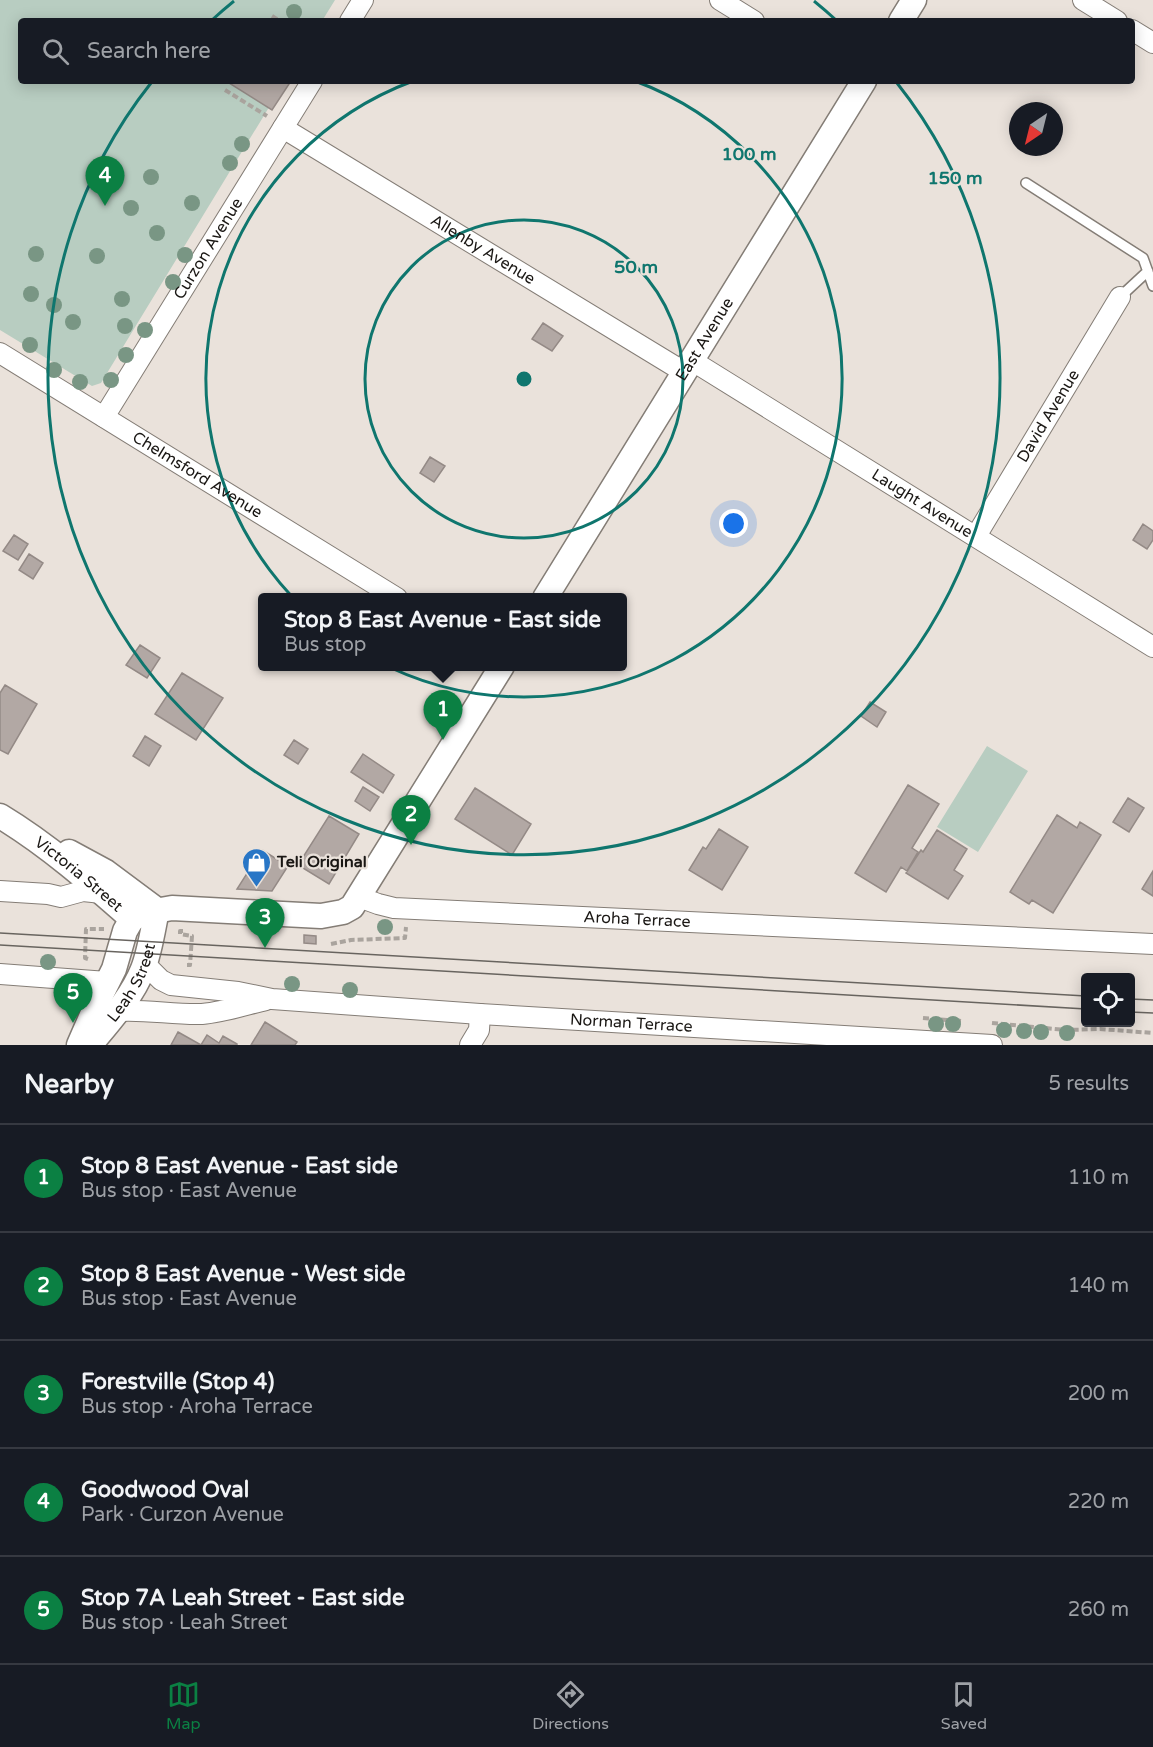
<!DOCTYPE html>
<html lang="en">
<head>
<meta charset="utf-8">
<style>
	:root { --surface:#171b24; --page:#20242c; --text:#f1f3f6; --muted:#9ea1a6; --line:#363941; --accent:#0b8043 }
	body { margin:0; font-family:"Varela Round",sans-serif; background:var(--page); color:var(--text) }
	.controls { position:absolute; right:18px; bottom:18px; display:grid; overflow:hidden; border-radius:6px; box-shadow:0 3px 15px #0003 }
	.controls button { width:54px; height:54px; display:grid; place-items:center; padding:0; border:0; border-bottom:2px solid var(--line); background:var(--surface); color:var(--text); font:30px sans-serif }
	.compass { position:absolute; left:1009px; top:102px; width:54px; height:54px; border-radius:50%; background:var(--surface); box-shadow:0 3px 15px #0003; rotate:215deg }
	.you { position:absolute; left:734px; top:524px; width:21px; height:21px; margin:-15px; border:4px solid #fff; border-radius:50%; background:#1a73e8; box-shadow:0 0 0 9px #1a73e833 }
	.badge { display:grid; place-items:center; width:39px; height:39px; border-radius:50%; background:var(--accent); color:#fff; font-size:20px; font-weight:700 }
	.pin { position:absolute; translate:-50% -50px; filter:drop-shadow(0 2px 3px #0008) }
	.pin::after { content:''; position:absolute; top:32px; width:21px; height:18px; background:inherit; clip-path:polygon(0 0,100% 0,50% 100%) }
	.popup { position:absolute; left:258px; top:593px; width:369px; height:78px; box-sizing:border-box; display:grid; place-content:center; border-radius:6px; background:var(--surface); filter:drop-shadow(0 2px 4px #0005); font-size:20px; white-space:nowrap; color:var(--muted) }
	.popup b { font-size:22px; color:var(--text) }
	.popup::after { content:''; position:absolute; left:50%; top:100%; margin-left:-12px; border:12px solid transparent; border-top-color:var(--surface) }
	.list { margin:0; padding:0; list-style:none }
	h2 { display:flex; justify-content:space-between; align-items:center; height:78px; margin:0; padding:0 24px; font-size:26px }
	h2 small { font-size:20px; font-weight:400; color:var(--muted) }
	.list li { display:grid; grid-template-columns:39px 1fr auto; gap:18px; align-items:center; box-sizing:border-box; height:108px; padding:0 24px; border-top:2px solid var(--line) }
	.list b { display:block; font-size:22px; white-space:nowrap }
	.list p { margin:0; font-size:20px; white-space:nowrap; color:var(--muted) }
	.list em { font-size:20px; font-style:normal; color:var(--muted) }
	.icon { flex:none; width:33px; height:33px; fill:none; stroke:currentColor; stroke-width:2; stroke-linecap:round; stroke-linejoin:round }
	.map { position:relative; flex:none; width:1153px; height:1045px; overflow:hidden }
	.search { position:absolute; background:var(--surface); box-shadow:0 3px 15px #0003; left:18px; right:18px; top:18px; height:66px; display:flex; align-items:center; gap:15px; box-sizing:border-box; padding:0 21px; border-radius:6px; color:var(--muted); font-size:22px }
	.sheet { height:618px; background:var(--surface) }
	nav { display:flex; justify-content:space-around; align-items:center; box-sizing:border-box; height:84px; border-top:2px solid var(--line); background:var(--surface); font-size:16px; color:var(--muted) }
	nav a { display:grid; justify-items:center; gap:3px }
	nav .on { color:var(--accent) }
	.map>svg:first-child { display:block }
</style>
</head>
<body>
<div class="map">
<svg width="1153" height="1045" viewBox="0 0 1153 1045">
	<rect width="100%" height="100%" fill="#eae2db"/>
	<path fill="#b8cdc1" d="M0 0H335L322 21H21V81H285L101 383 92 386 0 330Z
		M987 746 1028 771 978 852 937 827Z"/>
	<path fill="#b2a8a4" stroke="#948a86" stroke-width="1.5" d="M230 81H291L272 110 229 83Z
		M543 323 563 336 552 351 532 339Z
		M430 457 445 466 434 482 420 473Z
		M1143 524 1153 531V540L1147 549 1133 540Z
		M14 535 28 544 18 560 3 551Z
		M29 554 43 563 33 579 19 570Z
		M140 645 160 658 147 678 126 665Z
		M182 673 223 698 196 740 155 714Z
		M5 685 37 704 8 754 0 750V693Z
		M870 702 886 712 877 727 861 716Z
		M145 736 161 746 149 766 133 756Z
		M294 740 308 749 298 764 284 755Z
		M363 754 394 775 383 793 351 772Z
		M908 785 939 804 912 848 918 852 907 871 901 867 886 892 855 873Z
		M363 787 379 797 370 811 355 801Z
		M475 788 531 824 512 855 455 819Z
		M1128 798 1144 808 1129 832 1113 822Z
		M1057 815 1077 828 1080 822 1101 835 1053 913 1032 900 1029 904 1010 892Z
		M329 816 359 834 329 884 298 865Z
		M719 829 748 847 722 890 689 870 703 847 706 849Z
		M937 830 967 849 954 870 963 876 948 899 906 873 921 850 923 852Z
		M262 850 288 866 272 891 237 889Z
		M1153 871V896L1142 889Z
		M304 935 316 936V944L304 943Z
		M265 1022 297 1042 295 1045H251Z
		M178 1032 201 1045 207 1035 219 1043 223 1036 237 1044V1045H171Z"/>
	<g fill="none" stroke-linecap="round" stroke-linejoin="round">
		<defs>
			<path id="service" d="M1026 183 1143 258 1153 286
				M1120 297 1148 271"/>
			<g id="minor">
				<path d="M720 0 754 21"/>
				<path d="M1083 0 1117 21"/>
				<path d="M350 21 363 0"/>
				<path d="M1132 30 1153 43"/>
				<path id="s1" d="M283 128 684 372"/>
				<path id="s2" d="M0 353 397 598"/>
				<path id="s3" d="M691 360 1153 647"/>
				<path id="s4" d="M104 417 312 81"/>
				<path id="s5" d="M976 536 1120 297"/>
				<path d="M0 891 48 894 61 897 83 891 102 893"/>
				<path id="s6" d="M359 897 378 904 394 908 1153 944"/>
				<path id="s7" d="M145 964 161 980 171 985 238 992 272 999 480 1014 992 1045"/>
				<path d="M0 974 107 982"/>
				<path d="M118 1011C146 1009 174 1015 202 1014 224 1012 245 1005 266 1000"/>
				<path d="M470 1045 479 1030 480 1014"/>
			</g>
			<g id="tertiary">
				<path d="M901 21 914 0"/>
				<path id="s8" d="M545 598 864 81"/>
				<path id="s9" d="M0 816C48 845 90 882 132 919"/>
				<path d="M69 852 106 872 157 910"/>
				<path d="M79 1045 99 999 114 969 125 931 129 924 132 919 144 913 172 908 321 916 343 912 352 907 502 666"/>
				<path id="s10" d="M90 1045C109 1022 132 997 143 969 150 951 153 929 157 910"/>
			</g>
		</defs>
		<use href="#service" stroke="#847d76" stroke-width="12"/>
		<use href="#minor" stroke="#847d76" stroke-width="22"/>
		<use href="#tertiary" stroke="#847d76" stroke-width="27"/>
		<path stroke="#aaa49e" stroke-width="4" stroke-dasharray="6 3" stroke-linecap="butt" d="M272 16 280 21
			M225 90 267 116
			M183 931H180V934L192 936 190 965H187
			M331 944 351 940 405 938 406 927
			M88 959 85 958 86 929H104
			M923 1018 961 1021
			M992 1023 1066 1030 1100 1029 1153 1033"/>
		<use href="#service" stroke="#fff" stroke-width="9"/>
		<use href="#minor" stroke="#fff" stroke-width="20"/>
		<use href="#tertiary" stroke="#fff" stroke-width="24"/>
		<path stroke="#68645f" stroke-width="1.5" d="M0 933 1086 996
			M0 945 1086 1009
			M1130 999 1153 1000
			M1130 1012 1153 1013"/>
	</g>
	<g fill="#799684">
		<circle cx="294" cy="12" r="8"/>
		<circle cx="242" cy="144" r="8"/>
		<circle cx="230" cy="163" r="8"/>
		<circle cx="151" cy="177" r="8"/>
		<circle cx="192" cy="203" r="8"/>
		<circle cx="131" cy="208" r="8"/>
		<circle cx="157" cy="233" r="8"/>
		<circle cx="36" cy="254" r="8"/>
		<circle cx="185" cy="255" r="8"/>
		<circle cx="97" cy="256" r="8"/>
		<circle cx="173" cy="282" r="8"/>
		<circle cx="31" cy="294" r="8"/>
		<circle cx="122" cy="299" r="8"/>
		<circle cx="54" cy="305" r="8"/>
		<circle cx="73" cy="322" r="8"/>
		<circle cx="125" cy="326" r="8"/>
		<circle cx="145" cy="330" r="8"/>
		<circle cx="30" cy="345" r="8"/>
		<circle cx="126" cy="355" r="8"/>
		<circle cx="54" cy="370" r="8"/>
		<circle cx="111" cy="380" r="8"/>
		<circle cx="80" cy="382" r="8"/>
		<circle cx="385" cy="927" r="8"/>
		<circle cx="48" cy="962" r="8"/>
		<circle cx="292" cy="984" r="8"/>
		<circle cx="350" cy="990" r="8"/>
		<circle cx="936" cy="1024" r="8"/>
		<circle cx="953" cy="1024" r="8"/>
		<circle cx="1004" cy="1030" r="8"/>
		<circle cx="1024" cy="1031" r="8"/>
		<circle cx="1041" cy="1032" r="8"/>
		<circle cx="1067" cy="1033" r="8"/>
	</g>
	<g fill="none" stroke="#0f766e" stroke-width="3">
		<circle cx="524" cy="379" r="159"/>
		<path d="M635 81A318 318 0 1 1 413 81"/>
		<path d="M212 20A476 476 0 0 1 234 1M814 1A476 476 0 0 1 836 20M897 83A476 476 0 1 1 151 83"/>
	</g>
	<defs>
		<symbol id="shop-pin" viewBox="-11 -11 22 30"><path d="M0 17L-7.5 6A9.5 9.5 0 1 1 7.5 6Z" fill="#2876c6" stroke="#eae2db"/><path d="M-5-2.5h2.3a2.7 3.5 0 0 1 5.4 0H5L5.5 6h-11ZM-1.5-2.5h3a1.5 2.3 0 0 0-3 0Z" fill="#fff"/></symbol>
	</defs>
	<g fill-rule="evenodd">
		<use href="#shop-pin" x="240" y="846" width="33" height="45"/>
	</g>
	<g text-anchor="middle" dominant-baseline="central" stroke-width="4.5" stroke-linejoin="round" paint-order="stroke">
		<g font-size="16" fill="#1a1714" stroke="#eae2db">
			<text stroke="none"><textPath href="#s4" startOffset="198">Curzon Avenue</textPath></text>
			<text stroke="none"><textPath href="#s1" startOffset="234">Allenby Avenue</textPath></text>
			<text stroke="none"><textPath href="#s8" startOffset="304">East Avenue</textPath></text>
			<text stroke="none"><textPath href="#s5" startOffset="140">David Avenue</textPath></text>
			<text stroke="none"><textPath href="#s2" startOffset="232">Chelmsford Avenue</textPath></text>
			<text stroke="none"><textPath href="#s3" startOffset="272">Laught Avenue</textPath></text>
			<text stroke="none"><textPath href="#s9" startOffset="98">Victoria Street</textPath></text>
			<text stroke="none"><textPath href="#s6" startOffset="280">Aroha Terrace</textPath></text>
			<text stroke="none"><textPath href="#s10" startOffset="76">Leah Street</textPath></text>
			<text stroke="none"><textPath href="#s7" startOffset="496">Norman Terrace</textPath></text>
		</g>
		<g font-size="16" font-weight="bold" fill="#1a1714" stroke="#eae2db" text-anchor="start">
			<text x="277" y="862">Teli Original</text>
		</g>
	</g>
	<circle cx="524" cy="379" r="9" fill="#0f766e" stroke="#eae2db" stroke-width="3"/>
	<g font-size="18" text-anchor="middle" font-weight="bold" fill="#0f766e" stroke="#eae2db" stroke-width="4.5" stroke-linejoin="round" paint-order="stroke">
		<text x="749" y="160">100 m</text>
		<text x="955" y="184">150 m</text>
		<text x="636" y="273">50 m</text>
	</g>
</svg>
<div class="controls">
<button><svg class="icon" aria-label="locate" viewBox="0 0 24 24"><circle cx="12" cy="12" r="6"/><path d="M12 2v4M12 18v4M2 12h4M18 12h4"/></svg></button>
</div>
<svg class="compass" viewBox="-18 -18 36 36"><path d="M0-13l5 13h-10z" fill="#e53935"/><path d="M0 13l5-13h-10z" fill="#9ea1a6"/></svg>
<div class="you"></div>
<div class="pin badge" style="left:443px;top:740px">1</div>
<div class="popup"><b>Stop 8 East Avenue - East side</b>Bus stop</div>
<div class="pin badge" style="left:411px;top:845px">2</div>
<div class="pin badge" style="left:265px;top:948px">3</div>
<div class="pin badge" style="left:105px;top:206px">4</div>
<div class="pin badge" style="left:73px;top:1023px">5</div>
<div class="search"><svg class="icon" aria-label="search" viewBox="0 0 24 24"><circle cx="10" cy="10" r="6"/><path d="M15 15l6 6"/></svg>Search here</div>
</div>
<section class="sheet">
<h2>Nearby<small>5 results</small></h2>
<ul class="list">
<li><span class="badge">1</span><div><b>Stop 8 East Avenue - East side</b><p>Bus stop · East Avenue</p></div><em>110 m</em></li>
<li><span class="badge">2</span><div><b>Stop 8 East Avenue - West side</b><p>Bus stop · East Avenue</p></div><em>140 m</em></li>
<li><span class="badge">3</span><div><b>Forestville (Stop 4)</b><p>Bus stop · Aroha Terrace</p></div><em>200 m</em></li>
<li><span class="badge">4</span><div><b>Goodwood Oval</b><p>Park · Curzon Avenue</p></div><em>220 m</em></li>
<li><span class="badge">5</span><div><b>Stop 7A Leah Street - East side</b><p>Bus stop · Leah Street</p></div><em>260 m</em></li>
</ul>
</section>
<nav>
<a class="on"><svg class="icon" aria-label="map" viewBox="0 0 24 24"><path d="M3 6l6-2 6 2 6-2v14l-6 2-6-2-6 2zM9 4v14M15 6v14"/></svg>Map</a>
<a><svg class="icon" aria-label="directions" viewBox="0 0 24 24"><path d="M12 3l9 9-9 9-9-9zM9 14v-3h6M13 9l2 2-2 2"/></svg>Directions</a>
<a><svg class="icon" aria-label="saved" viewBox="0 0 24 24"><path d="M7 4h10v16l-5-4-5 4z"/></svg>Saved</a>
</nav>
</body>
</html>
